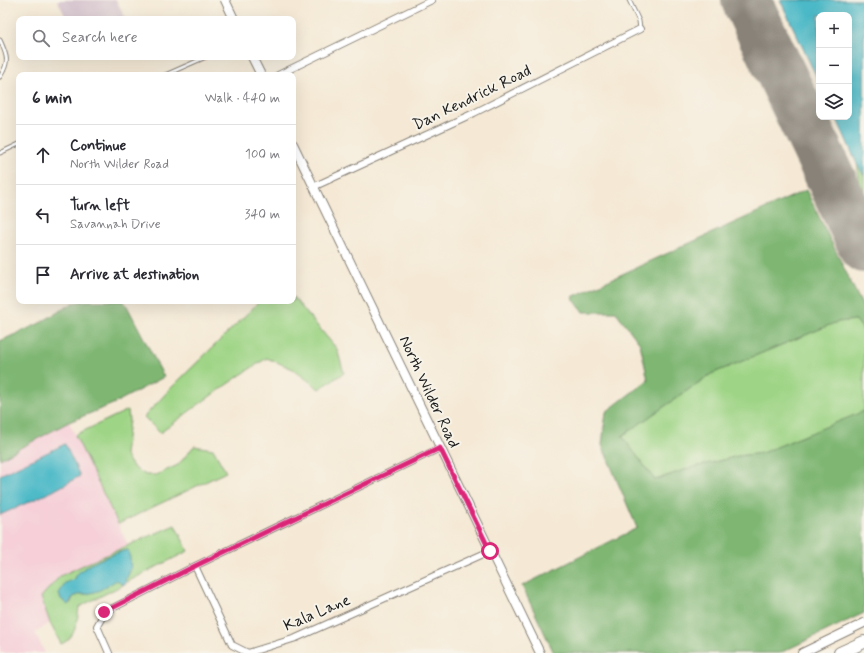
<!DOCTYPE html>
<html lang="en">
<head>
<meta charset="utf-8">
<style>
	:root { --surface:#fff; --page:#f2f2f3; --text:#2b2b33; --muted:#7c7c81; --line:#e1e1e2 }
	body { margin:0; font-family:Mynerve,sans-serif; background:var(--page); color:var(--text) }
	.controls { position:absolute; right:12px; top:12px; display:grid; overflow:hidden; border-radius:8px; box-shadow:0 4px 16px #0002 }
	.controls button { width:36px; height:36px; display:grid; place-items:center; padding:0; border:0; border-bottom:1px solid var(--line); background:var(--surface); color:var(--text); font:20px sans-serif }
	.stop { position:absolute; width:12px; height:12px; margin:-9px; border:3px solid #db2777; border-radius:50%; background:#fff }
	.stop.end { background:#db2777; border-color:#fff; box-shadow:0 1px 4px #0008 }
	.list { margin:0; padding:0; list-style:none }
	h2 { display:flex; justify-content:space-between; align-items:center; height:52px; margin:0; padding:0 16px; font-size:17px }
	h2 small { font-size:13px; font-weight:400; color:var(--muted) }
	.list li { display:grid; grid-template-columns:26px 1fr auto; gap:12px; align-items:center; box-sizing:border-box; height:60px; padding:0 16px; border-top:1px solid var(--line) }
	.list b { display:block; font-size:15px; white-space:nowrap }
	.list p { margin:0; font-size:13px; white-space:nowrap; color:var(--muted) }
	.list em { font-size:13px; font-style:normal; color:var(--muted) }
	.icon { flex:none; width:22px; height:22px; fill:none; stroke:currentColor; stroke-width:2; stroke-linecap:round; stroke-linejoin:round }
	.map { position:relative; flex:none; width:864px; height:653px; overflow:hidden }
	.search { position:absolute; background:var(--surface); box-shadow:0 4px 16px #0002; left:16px; top:16px; width:280px; height:44px; display:flex; align-items:center; gap:10px; box-sizing:border-box; padding:0 14px; border-radius:8px; color:var(--muted); font-size:15px }
	.panel { position:absolute; background:var(--surface); box-shadow:0 4px 16px #0002; left:16px; top:72px; width:280px; height:232px; border-radius:8px }
	.map>svg:first-child { display:block }
</style>
</head>
<body>
<div class="map">
<svg width="864" height="653" viewBox="0 0 864 653">
	<rect width="100%" height="100%" fill="#f7f3e8"/>
	<filter id="ink" filterUnits="userSpaceOnUse"><feTurbulence type="fractalNoise" baseFrequency=".025" numOctaves="2"/><feDisplacementMap in="SourceGraphic" scale="8" xChannelSelector="R" yChannelSelector="G"/><feConvolveMatrix kernelMatrix="1 2 1 2 8 2 1 2 1" color-interpolation-filters="sRGB"/></filter>
	<filter id="wash" filterUnits="userSpaceOnUse"><feTurbulence type="fractalNoise" baseFrequency=".012" numOctaves="4" result="noise"/><feDisplacementMap in="SourceGraphic" scale="16" xChannelSelector="R" yChannelSelector="G"/><feGaussianBlur stdDeviation="0.9" result="paint"/><feColorMatrix in="noise" values="0 0 0 0 0 0 0 0 0 0 0 0 0 0 0 0 0 1.4 0 .05"/><feComposite in="paint" operator="in"/></filter>
	<g filter="url(#wash)">
		<rect width="100%" height="100%" fill="#f5e9d5"/>
		<path fill="#f6cfd8" d="M69 422 128 545 60 576 41 597 50 623 35 633 45 653H0V515L53 491 79 475 64 444 0 475V459Z"/>
		<path fill="#d1bdca" d="M57 0H116L126 19H67Z"/>
		<path fill="#9ed485" stroke="#5d7850" d="M857 164 864 175V200L862 196Z
			M293 297 337 349 344 373 319 389 293 369 267 358C230 381 195 407 160 433L144 417 171 388 260 301H293Z
			M856 320 864 331V412L762 453 738 456 687 469 655 480 622 436 711 374 837 322Z
			M128 410 129 420 125 455 134 468 146 475H156L178 465 194 446 213 449 226 472 118 524 75 435Z
			M175 525 188 551 127 582 124 580C135 566 129 565 128 550 116 552 78 567 75 579L65 583 59 594 61 599 65 603H71L73 597 81 594H87L117 579 123 585 79 607C77 622 76 638 61 644L50 623 41 597 60 576 90 562Z"/>
		<path fill="#7eb672" stroke="#4d6947" d="M806 190 864 309V331L856 320 837 322 711 374 622 436 655 480 687 469 738 456 762 453 864 411V613L780 653H554L522 586 637 528 602 445 606 412 648 380 640 344 616 312H583L572 297Z
			M84 301H123L126 304 164 377 113 404 69 422 0 459V341L38 324 73 303Z"/>
		<path fill="#4cb9c7" stroke="#346a72" d="M780 0H864V175L857 164 836 117H849V15H819V82Z
			M65 444 80 476 53 491 0 515V475Z
			M128 550C131 561 133 571 125 580L127 582 123 585 117 580 98 591 87 594H81L73 597 68 605 61 599 59 594 65 583 75 579C76 567 117 552 128 550Z"/>
		<g fill="none" stroke-linecap="round" stroke-linejoin="round">
			<path stroke="#888278" stroke-width="50" d="M746 0 864 248"/>
		</g>
	</g>
	<g filter="url(#ink)">
		<g fill="none" stroke-linecap="round" stroke-linejoin="round">
			<defs>
				<path id="service" d="M629 0 639 21 640 29
					M0 40C7 56 10 61 0 77
					M165 75 206 57
					M0 153 19 144"/>
				<path id="minor" d="M278 75 432 0
					M313 187 474 113 640 29
					M195 566 232 645 248 653 296 638 490 551
					M109 653 97 626 105 612 195 566 440 448"/>
				<path id="tertiary" d="M225 0 234 19
					M252 57 261 75
					M293 144 540 653
					M802 653 864 623"/>
				<path id="motorway" d="M840 653 864 642"/>
			</defs>
			<use href="#service" stroke="#888278" stroke-width="5"/>
			<use href="#minor" stroke="#888278" stroke-width="8"/>
			<use href="#tertiary" stroke="#888278" stroke-width="10"/>
			<use href="#motorway" stroke="#888278" stroke-width="14"/>
			<use href="#service" stroke="#fff" stroke-width="3"/>
			<use href="#minor" stroke="#fff" stroke-width="6"/>
			<use href="#tertiary" stroke="#fff" stroke-width="8"/>
			<use href="#motorway" stroke="#fff" stroke-width="12"/>
		</g>
	</g>
	<g fill="none" stroke-linecap="round" stroke-linejoin="round" filter="url(#ink)">
		<path stroke="#db2777" stroke-width="5" d="M104 612 195 566 440 448 490 551"/>
	</g>
	<g text-anchor="middle" dominant-baseline="central" stroke-width="4" stroke-linejoin="round" paint-order="stroke">
		<g font-size="16" fill="#1c1c1c" stroke="#f7f3e8">
			<text transform="translate(472 98) rotate(-26)">Dan Kendrick Road</text>
			<text transform="translate(429 392) rotate(65)">North Wilder Road</text>
			<text transform="translate(317 613) rotate(-23)">Kala Lane</text>
		</g>
	</g>
</svg>
<div class="controls">
<button>+</button>
<button>−</button>
<button><svg class="icon" aria-label="layers" viewBox="0 0 24 24"><path d="M12 4l9 5-9 5-9-5zM3 14l9 5 9-5"/></svg></button>
</div>
<div class="stop" style="left:490px;top:551px"></div>
<div class="stop end" style="left:104px;top:612px"></div>
<div class="search"><svg class="icon" aria-label="search" viewBox="0 0 24 24"><circle cx="10" cy="10" r="6"/><path d="M15 15l6 6"/></svg>Search here</div>
<section class="panel">
<h2>6 min<small>Walk · 440 m</small></h2>
<ul class="list">
<li><svg class="icon" aria-label="ahead" viewBox="0 0 24 24"><path d="M12 20V5M6 11l6-6 6 6"/></svg><div><b>Continue</b><p>North Wilder Road</p></div><em>100 m</em></li>
<li><svg class="icon" aria-label="left" viewBox="0 0 24 24"><path d="M17 20v-9H6M10 6l-5 5 5 5"/></svg><div><b>Turn left</b><p>Savannah Drive</p></div><em>340 m</em></li>
<li><svg class="icon" aria-label="arrive" viewBox="0 0 24 24"><path d="M6 21V4h12l-3 4 3 4H6"/></svg><div><b>Arrive at destination</b></div></li>
</ul>
</section>
</div>
</body>
</html>
